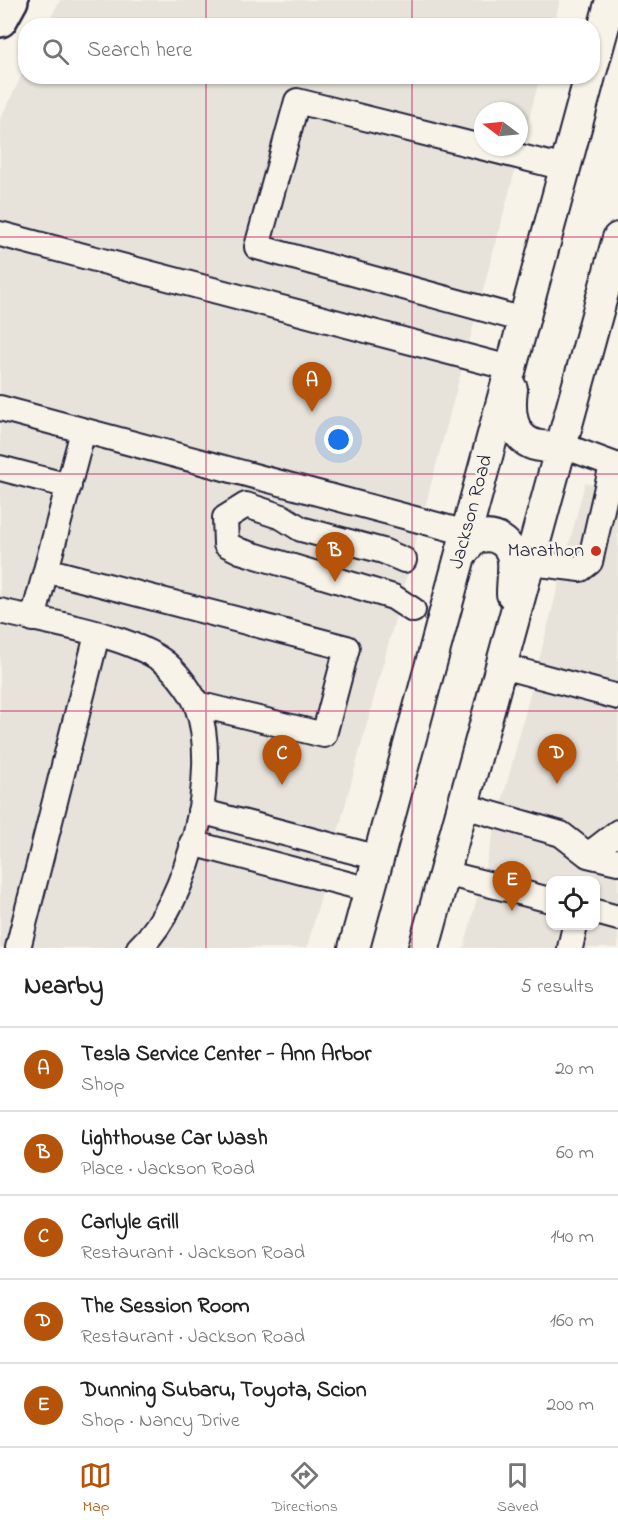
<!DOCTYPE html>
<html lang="en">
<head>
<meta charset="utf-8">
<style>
	:root { --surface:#fff; --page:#f2f2f2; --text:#222; --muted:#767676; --line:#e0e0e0; --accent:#b45309 }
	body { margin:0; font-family:"Indie Flower",sans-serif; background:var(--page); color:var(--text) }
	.controls { position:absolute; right:18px; bottom:18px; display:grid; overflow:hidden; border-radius:12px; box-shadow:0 2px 4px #0004 }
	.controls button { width:54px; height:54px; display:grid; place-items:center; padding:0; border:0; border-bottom:2px solid var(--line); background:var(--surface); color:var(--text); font:30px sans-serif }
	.compass { position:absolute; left:474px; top:102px; width:54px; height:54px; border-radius:50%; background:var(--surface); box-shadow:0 2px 4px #0004; rotate:286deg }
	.you { position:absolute; left:339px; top:440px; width:21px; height:21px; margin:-15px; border:4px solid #fff; border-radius:50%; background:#1a73e8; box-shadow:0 0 0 9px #1a73e833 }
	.badge { display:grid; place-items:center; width:39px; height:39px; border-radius:50%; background:var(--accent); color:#fff; font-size:20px; font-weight:700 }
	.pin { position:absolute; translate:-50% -50px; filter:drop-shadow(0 2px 3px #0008) }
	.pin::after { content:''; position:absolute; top:32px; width:21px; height:18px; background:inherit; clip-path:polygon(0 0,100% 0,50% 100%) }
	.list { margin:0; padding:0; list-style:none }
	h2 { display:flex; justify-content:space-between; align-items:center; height:78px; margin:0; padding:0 24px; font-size:26px }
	h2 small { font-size:20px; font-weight:400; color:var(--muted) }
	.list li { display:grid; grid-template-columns:39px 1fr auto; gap:18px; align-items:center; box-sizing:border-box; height:84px; padding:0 24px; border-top:2px solid var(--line) }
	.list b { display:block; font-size:22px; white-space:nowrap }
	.list p { margin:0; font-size:20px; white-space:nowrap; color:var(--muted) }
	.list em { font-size:20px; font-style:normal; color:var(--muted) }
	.icon { flex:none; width:33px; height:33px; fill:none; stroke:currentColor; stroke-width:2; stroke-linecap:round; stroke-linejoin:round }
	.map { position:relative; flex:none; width:618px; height:948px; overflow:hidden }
	.search { position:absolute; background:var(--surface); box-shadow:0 2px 4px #0004; left:18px; right:18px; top:18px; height:66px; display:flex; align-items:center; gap:15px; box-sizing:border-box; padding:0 21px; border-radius:24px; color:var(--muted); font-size:22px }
	.sheet { height:498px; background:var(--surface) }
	nav { display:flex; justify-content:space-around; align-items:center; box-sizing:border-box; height:84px; border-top:2px solid var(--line); background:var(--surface); font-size:16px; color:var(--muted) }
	nav a { display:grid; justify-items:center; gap:3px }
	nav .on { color:var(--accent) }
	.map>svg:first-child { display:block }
</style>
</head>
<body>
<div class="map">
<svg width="618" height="948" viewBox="0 0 618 948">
	<rect width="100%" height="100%" fill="#f7f3e8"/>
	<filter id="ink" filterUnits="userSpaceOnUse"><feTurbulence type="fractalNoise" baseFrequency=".0167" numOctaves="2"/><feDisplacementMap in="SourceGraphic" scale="12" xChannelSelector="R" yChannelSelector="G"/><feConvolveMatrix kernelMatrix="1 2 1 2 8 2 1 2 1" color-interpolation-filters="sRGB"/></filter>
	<g filter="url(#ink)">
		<path fill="#e7e3db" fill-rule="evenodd" d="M60 0H560L554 26 47 25Z
			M25 69 26 76 540 77 307 948H0V119ZM483 111H519V147H483Z
			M585 483 618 491V948H464ZM550 880H596V926H550Z"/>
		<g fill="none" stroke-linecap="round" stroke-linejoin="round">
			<defs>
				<path id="minor" d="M0 234 510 368
					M524 320 257 247 297 101 565 168
					M0 408 467 533
					M561 445 618 466
					M0 468 69 486
					M404 560 383 551 301 529 282 517 246 505 225 518 226 544 240 551 393 597 413 610
					M531 563 581 569 590 562 612 465
					M46 570 347 648 324 735 197 704
					M0 611C45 622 140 636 171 668 180 677 193 694 197 706 221 770 189 902 139 948
					M33 619 83 431
					M502 666 618 697
					M464 806 561 834 588 855 618 862
					M200 811 379 858
					M192 843 370 890
					M588 855 618 832
					M445 873 550 900
					M596 912 618 918
					M18 948 97 635
					M570 948 575 926"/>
				<path id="major" d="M592 69 611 0
					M512 389C507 427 520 453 561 445
					M461 554C466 549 472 540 478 538 495 532 511 543 513 560 514 571 512 583 512 594
					M354 948 590 76
					M424 948 618 238"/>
				<path id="highway" d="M0 20 11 0"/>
			</defs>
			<use href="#minor" stroke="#22223b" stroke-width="28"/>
			<use href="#major" stroke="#22223b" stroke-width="34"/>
			<use href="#highway" stroke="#22223b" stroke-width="38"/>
			<use href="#minor" stroke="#f7f3e8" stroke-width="24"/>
			<use href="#major" stroke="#f7f3e8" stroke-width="30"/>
			<use href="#highway" stroke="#f7f3e8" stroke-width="33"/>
		</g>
	</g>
	<path fill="none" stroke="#c2185b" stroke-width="1.5" stroke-opacity="0.55" d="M206 0V26M412 0V26M206 76V948M412 76V948M0 237H618M0 474H618M0 711H618"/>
	<circle fill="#c8321e" stroke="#f7f3e8" stroke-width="2" cx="596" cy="551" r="6"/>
	<g text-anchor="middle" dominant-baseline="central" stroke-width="5" stroke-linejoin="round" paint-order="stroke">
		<g font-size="20" fill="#22223b" stroke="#f7f3e8">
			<text transform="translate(472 512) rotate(-75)">Jackson Road</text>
		</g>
		<g font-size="20" fill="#22223b" stroke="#f7f3e8" text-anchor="end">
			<text x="584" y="551">Marathon</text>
		</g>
	</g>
</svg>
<div class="controls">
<button><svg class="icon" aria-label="locate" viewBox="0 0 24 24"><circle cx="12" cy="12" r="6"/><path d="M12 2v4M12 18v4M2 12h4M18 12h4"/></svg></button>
</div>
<svg class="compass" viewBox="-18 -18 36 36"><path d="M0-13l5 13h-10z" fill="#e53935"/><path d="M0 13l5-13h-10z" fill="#767676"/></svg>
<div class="you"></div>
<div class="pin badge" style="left:312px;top:412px">A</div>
<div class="pin badge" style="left:335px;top:582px">B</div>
<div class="pin badge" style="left:282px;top:785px">C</div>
<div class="pin badge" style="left:557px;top:784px">D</div>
<div class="pin badge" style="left:512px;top:911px">E</div>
<div class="search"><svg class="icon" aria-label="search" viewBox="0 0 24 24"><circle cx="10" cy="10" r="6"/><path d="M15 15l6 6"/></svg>Search here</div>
</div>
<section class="sheet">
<h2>Nearby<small>5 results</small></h2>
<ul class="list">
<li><span class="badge">A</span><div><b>Tesla Service Center - Ann Arbor</b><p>Shop</p></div><em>20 m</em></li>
<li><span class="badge">B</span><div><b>Lighthouse Car Wash</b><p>Place · Jackson Road</p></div><em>60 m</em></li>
<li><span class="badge">C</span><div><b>Carlyle Grill</b><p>Restaurant · Jackson Road</p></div><em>140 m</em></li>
<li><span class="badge">D</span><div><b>The Session Room</b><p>Restaurant · Jackson Road</p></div><em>160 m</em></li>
<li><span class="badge">E</span><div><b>Dunning Subaru, Toyota, Scion</b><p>Shop · Nancy Drive</p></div><em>200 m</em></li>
</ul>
</section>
<nav>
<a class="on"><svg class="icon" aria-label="map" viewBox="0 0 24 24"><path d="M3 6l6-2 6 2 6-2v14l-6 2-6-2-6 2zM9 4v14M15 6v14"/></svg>Map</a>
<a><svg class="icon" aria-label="directions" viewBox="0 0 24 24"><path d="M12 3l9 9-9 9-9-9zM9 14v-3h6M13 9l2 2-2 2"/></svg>Directions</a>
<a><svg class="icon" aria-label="saved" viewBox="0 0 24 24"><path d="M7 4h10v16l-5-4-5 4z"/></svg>Saved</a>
</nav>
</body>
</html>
